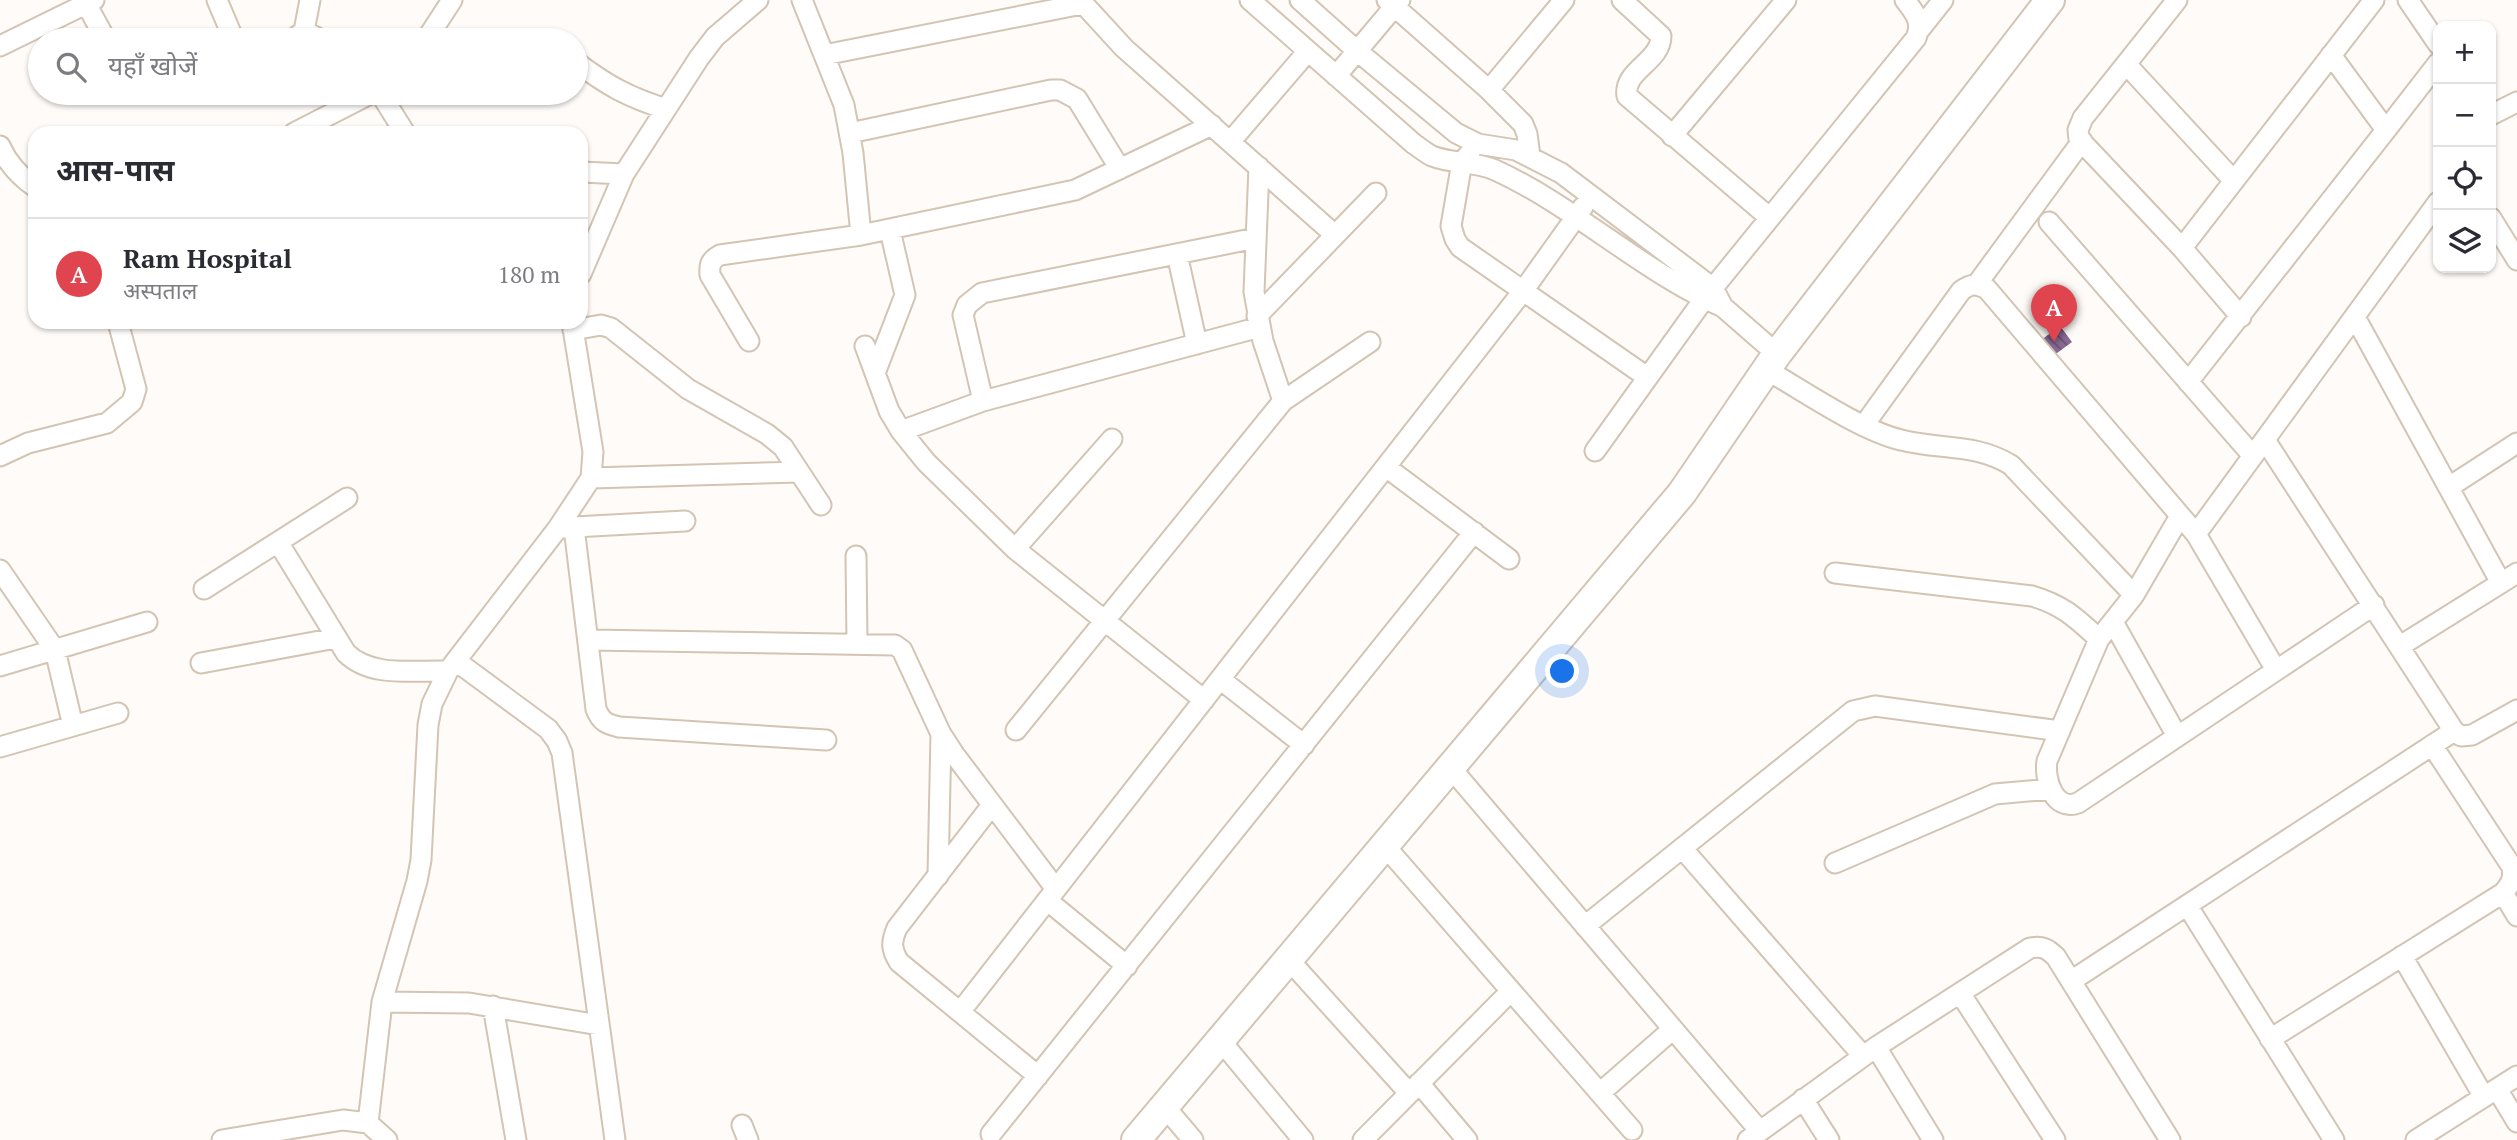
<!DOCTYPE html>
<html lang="hi">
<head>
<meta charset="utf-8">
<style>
	:root { --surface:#fff; --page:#f2f2f3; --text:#2b2b33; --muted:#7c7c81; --line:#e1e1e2; --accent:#3d960e }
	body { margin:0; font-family:"PT Serif","Noto Sans Devanagari",serif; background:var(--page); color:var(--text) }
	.controls { position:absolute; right:21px; top:21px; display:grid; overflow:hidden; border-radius:14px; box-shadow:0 2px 5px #0004 }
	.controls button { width:63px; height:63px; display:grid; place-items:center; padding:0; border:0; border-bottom:2px solid var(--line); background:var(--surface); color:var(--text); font:35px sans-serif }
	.you { position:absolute; left:1563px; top:672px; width:24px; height:24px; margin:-18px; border:5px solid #fff; border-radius:50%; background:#1a73e8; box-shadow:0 0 0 10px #1a73e833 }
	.badge { display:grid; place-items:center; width:46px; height:46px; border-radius:50%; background:var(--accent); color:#fff; font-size:23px; font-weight:700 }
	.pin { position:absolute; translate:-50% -58px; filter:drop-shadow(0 2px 4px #0008) }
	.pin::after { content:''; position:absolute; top:37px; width:24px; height:21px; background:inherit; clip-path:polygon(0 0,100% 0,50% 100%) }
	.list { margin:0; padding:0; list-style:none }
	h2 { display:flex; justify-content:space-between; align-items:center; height:91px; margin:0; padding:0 28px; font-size:30px }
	h2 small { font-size:23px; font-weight:400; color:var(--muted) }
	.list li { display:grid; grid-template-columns:46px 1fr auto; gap:21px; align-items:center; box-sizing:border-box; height:112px; padding:0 28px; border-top:2px solid var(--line) }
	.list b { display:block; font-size:26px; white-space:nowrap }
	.list p { margin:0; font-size:23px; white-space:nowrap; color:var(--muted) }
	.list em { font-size:23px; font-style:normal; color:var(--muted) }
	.icon { flex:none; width:38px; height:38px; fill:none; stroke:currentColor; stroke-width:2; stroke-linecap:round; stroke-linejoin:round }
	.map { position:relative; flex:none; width:2517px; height:1140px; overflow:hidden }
	.search { position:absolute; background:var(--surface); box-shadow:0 2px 5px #0004; left:28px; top:28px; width:560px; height:77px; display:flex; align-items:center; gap:18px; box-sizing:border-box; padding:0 24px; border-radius:38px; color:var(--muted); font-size:26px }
	.panel { position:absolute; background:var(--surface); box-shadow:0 2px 5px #0004; left:28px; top:126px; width:560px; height:203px; border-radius:21px }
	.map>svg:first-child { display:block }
</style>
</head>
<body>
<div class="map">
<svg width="2517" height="1140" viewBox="0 0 2517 1140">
	<defs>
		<pattern id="building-back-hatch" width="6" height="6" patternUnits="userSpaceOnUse" patternTransform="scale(1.75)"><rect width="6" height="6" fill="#896a95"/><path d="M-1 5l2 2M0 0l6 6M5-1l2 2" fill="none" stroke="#6b5473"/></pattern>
	</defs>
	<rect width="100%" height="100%" fill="#fefbf8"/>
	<path fill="url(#building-back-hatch)" d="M2060 326 2072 342 2049 359 2037 343Z"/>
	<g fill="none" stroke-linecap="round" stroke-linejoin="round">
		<defs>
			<path id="street" d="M84 0 106 40
				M217 0 234 40
				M1080 0 1124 48 1335 235
				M1250 0 1414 144C1420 148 1426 153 1432 156 1452 164 1475 161 1495 170 1576 207 1642 272 1723 307L1713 288 1561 173 1516 150 1478 144 1456 133 1356 50 1300 0
				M1387 0 1489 90 1523 124 1527 134 1530 156
				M1622 0 1661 36C1661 62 1623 70 1627 96L1770 218
				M2177 0 2083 118 2078 130 2079 139 2182 248
				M2408 0 2438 44
				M1920 29 1943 0
				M304 31 322 40
				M292 40 304 31 310 0
				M426 40 452 0
				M0 46 94 0
				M824 55 1082 4
				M576 62C608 86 628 97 666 109
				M2126 64 2234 181
				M1336 76 1400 0
				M1489 90 1564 0
				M380 93 405 133
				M2491 115 2517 102
				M2386 130 2438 63
				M294 133 372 93
				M850 133 1051 90H1060L1077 99 1120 169
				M1672 136 1786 0
				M1230 142 1308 51
				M0 146C8 164 19 176 35 187
				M1470 153 1462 162 1451 226 1455 239 1460 247 1647 377
				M581 172 624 174
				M2491 218 2517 260
				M2049 222 2253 456
				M861 235 1075 190 1212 125
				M1177 254 1197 344
				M581 274 624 174 699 58 715 37 758 0
				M1977 284 2082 141
				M1723 307 1777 354
				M1257 316 1376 193
				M2241 317 2182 248 2374 0
				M2355 317 2501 583
				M573 330 601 325 611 328 688 389 767 434 783 447 821 505
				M749 341 710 275C709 264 711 260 720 255L861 235 853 153 844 105 802 0
				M865 346 889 411 901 431 926 462 1015 549 1204 700
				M1767 370C1805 392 1860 430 1901 440 1940 450 1975 443 2011 465L2134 595 2099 639 2047 761C2044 779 2054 812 2078 803L2374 605
				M875 373 905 295 890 230
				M2188 382 2386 130 2331 55
				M983 401 963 315 967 305 982 293 1256 238
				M1283 401 1370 342
				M1864 425 1961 291C1971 283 1976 284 1987 289L2196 534 2438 202
				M901 431 983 401 1260 327
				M2265 440 2454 731 2461 736 2472 735 2517 710
				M1595 451 1704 299 1916 38C1923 22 1915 13 1905 0
				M0 456 28 443 107 423 132 402 136 389 118 322
				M1386 467 1509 559
				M591 478 799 472
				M2449 487 2517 443
				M574 527 685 521
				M558 528 574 527 596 709C601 722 607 724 619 727L826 740
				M2196 534 2276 670
				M278 542 346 653C371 678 414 670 448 671
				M1015 549 1112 439
				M856 556 857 643
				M0 570 55 650 73 726
				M1835 573 2032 596C2063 605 2076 618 2099 639
				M204 589 347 498
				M2134 595 2180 516
				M2113 622 2177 736
				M588 640 895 645 902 650 941 734 954 754 1056 889
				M2400 646 2517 573
				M456 661 548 729 557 741 562 753 615 1140
				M201 663 336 638
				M0 666 147 622
				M1220 679 1304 745
				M1016 730 1283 401 1263 341 1254 292 1259 167
				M0 747 118 713
				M1450 767 1759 1130
				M992 805 897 928C891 942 891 949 899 962L1038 1076
				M1385 846 1632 1130
				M1682 848 1863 1056
				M1835 863 1995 794 2051 789
				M938 876 941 734
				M2503 893 2517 916
				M1048 901 1127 966
				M2187 905 2334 1140
				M1585 926 1853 711 1875 706 2060 731
				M2402 956 2484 1097
				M1289 960 1409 1093
				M2071 981 2454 731
				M1960 993 2055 1140
				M382 1002 469 1003 599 1025
				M493 1006 516 1140
				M960 1012 1523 291 1583 207
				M2270 1039 2503 893C2511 884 2514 878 2512 867L2432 745
				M1221 1041 1303 1140
				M1876 1047 1933 1140
				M1419 1083 1467 1140
				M2497 1089 2517 1122
				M1600 1093 1673 1029
				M1803 1099 1829 1140
				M1165 1107 1193 1140
				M368 1123 382 1002 417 881 421 860 428 725 432 704 448 671 558 528 591 478 593 452 572 322
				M742 1125 748 1140
				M991 1134 1474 532
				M222 1140 343 1120 368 1123 387 1140
				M1363 1140 1511 991
				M1748 1140 1876 1047 2030 948C2042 946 2047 948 2056 957L2170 1140
				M2416 1140 2517 1076"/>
			<path id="secondary" d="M1136 1140 1682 493 1777 354 2050 0"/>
		</defs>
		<use href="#street" stroke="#d3c4b3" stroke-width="23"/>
		<use href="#secondary" stroke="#d3c4b3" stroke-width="32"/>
		<use href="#street" stroke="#fff" stroke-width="19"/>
		<use href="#secondary" stroke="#fff" stroke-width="28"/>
	</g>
</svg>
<div class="controls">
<button>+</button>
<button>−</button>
<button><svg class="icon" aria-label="locate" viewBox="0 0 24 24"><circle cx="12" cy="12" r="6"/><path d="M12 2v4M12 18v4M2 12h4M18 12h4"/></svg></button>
<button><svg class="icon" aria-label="layers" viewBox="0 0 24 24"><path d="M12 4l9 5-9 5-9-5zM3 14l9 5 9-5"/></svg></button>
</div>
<div class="you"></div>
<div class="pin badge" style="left:2054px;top:342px;background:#e0444e">A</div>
<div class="search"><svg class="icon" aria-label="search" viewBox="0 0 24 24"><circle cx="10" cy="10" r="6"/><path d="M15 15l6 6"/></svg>यहाँ खोजें</div>
<section class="panel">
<h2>आस-पास<small></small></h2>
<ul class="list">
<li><span class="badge" style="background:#e0444e">A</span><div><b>Ram Hospital</b><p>अस्पताल</p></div><em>180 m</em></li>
</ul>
</section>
</div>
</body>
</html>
